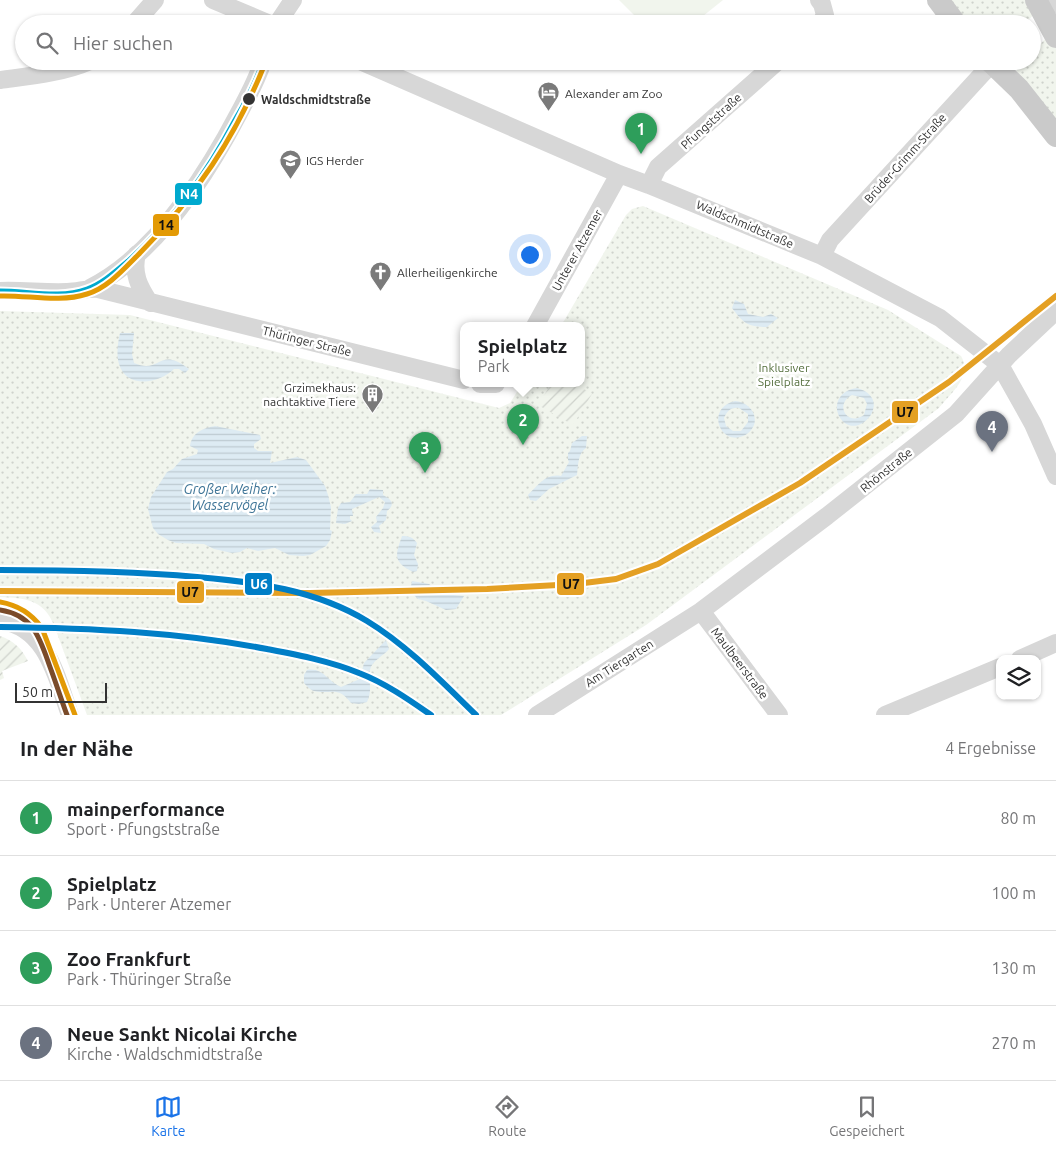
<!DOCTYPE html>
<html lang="de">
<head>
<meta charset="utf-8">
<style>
	:root { --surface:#fff; --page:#f6f6f6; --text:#202124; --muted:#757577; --line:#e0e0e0; --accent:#1a73e8 }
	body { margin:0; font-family:Ubuntu,sans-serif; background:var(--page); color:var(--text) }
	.controls { position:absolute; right:15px; bottom:15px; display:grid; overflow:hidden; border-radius:10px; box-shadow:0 1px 4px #0004 }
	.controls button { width:45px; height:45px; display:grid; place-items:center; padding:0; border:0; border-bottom:1px solid var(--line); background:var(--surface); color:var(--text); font:25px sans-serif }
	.scale { position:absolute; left:15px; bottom:12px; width:92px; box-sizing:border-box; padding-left:5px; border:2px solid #333; border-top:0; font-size:14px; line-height:18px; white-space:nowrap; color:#333; -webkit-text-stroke:4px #fff; paint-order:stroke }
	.you { position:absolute; left:529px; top:254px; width:18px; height:18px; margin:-12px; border:4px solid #fff; border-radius:50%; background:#1a73e8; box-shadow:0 0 0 8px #1a73e833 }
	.badge { display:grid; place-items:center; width:32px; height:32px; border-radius:50%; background:var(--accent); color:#fff; font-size:16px; font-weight:700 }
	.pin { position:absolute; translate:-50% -41px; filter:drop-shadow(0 1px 2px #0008) }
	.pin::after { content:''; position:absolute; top:26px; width:18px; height:15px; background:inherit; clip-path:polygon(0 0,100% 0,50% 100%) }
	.popup { position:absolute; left:460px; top:322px; width:125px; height:65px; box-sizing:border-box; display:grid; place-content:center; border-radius:10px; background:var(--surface); filter:drop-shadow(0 1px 4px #0005); font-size:16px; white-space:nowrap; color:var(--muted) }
	.popup b { font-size:19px; color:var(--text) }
	.popup::after { content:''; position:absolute; left:50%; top:100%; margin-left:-10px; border:10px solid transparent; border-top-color:var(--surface) }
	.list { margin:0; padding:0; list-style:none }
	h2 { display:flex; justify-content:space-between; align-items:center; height:65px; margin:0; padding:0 20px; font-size:21px }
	h2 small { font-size:16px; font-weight:400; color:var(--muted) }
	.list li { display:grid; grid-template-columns:32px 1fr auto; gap:15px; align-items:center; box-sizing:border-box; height:75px; padding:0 20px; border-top:1px solid var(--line) }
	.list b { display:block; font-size:19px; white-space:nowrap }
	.list p { margin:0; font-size:16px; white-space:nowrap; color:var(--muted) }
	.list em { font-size:16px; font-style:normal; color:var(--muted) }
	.icon { flex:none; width:28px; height:28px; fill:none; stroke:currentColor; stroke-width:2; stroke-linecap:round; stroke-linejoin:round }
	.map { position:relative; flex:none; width:1056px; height:715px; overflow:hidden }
	.search { position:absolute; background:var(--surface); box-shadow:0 1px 4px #0004; left:15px; right:15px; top:15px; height:55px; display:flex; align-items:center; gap:12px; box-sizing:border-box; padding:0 18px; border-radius:28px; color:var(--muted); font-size:19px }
	.sheet { height:365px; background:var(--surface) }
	nav { display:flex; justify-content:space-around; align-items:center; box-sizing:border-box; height:70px; border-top:1px solid var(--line); background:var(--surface); font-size:14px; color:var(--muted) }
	nav a { display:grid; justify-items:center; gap:2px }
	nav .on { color:var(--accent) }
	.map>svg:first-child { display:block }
</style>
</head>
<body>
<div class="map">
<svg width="1056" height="715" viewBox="0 0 1056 715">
	<defs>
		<pattern id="park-dots" width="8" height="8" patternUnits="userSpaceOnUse" patternTransform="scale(1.25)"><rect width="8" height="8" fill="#f1f5ed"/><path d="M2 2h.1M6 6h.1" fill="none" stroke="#cfd2cc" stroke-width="1.8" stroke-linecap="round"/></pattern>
		<pattern id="garden-furrows" width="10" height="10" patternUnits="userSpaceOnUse" patternTransform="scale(1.25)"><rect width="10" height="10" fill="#f1f5ed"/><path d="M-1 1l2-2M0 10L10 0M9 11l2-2" fill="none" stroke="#cfd2cc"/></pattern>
		<pattern id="water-rules" width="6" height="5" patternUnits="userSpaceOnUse" patternTransform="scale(1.25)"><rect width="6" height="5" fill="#ddebf3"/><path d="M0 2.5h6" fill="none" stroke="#becad1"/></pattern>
	</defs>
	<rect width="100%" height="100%" fill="#fff"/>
	<path fill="url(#park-dots)" d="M949 0H1029L1038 11 1028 20H1020L1009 17 1002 24H967Z
		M1046 38 1056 47V125L1016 70 1024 61H1032V53Z
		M643 206 888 310 961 356C973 376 951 393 939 408L646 625 501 715H87L54 625C43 599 25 598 0 597V311L130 315 499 408 510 403 522 384H582V326H561L626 215 632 209Z"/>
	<path fill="url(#garden-furrows)" d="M551 384H576L592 394 573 425 538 405Z
		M0 636C13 640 22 649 28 661L2 671 4 678 0 680Z"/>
	<path fill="#f1f5ed" d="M619 0H723L693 24H643Z"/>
	<path fill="url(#water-rules)" fill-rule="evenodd" d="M735 300 744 304 748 314 763 317 771 314 778 318 767 327C748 327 743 323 732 308Z
		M120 333H134L132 354 134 363C161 375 158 345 189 369L185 373 179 369H174C159 384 126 389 119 364 116 354 118 342 120 333Z
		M857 388C897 399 855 446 839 416 832 402 843 389 857 388ZM852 395 864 398 867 404 864 415C847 427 834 404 852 395Z
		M735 401C747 402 758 412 754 425 752 430 748 434 743 436 720 446 705 408 735 401ZM739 408 748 414V422L741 431H733L726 426 724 418C727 411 731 407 739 408Z
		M215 426 260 435 261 439 254 444V448L258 451H272L270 463 297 457 306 460 325 486 328 495 331 507 330 530 332 531 330 540 326 546 310 555 303 556 289 555 275 548 258 551 247 548 240 552 232 553 214 549 204 544 176 543 168 540 158 534 153 528 148 509 151 497 167 472 173 469 182 459 197 454 198 450 190 446C192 432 204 428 215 426Z
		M582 436H587L586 448C578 453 578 466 577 475L549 489 536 501 530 500 528 495C538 485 546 473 561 476L569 462 568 460V453L570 451 572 443Z
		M370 489 383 490V495C391 499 396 504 387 511L386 520 379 526 381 533 374 532 371 527 377 522 376 517 383 508 385 502 379 497 352 509 353 516H350V519L352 521 345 524 336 523 338 508 341 503 350 502 356 494H367Z
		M402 536C409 536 413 537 417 543L414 555 418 564 417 571 413 572C393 562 395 556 402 536Z
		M412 581 429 584 443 594 464 596 456 609 446 610 426 601 418 599 410 591Z
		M386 640 389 649C384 656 372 660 370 670 368 682 373 689 367 702L359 704 351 703C338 685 331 695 314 691 310 690 307 686 304 683V675L307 670C323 667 327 681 341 687L360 679 364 663Z"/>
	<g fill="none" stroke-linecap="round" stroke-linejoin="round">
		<path stroke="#d7d7d7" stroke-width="18" d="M213 0 270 24
			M819 0 822 4 825 15 820 24
			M1043 12 1056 1
			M134 24 155 0
			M277 24 293 0
			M360 61 619 174 649 185 822 256 940 318 1000 365 1033 424 1056 476
			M0 80C29 76 63 73 90 61
			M649 185 658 167 778 61
			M137 254C132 273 139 287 150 303
			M822 256 830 240 984 72 993 64
			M90 288C155 255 206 176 239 113 248 96 257 80 263 61
			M0 291C22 290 45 293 67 292 78 292 87 288 98 289L464 380
			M535 326 619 174
			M480 384H496
			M701 611 779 715
			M0 621C47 626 57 679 70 715
			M1020 659 1056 643
			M537 715 701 611 827 516 956 414 1009 355 1056 311
			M885 715 1000 667"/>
		<path stroke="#cacaca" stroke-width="22" d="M938 0 956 24
			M1036 0 1056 37
			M990 61 1019 89 1056 136"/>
		<defs>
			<path id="bus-1" d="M0 291C28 291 60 299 87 289 102 284 116 271 128 261 173 221 207 173 235 120 246 101 256 82 263 61"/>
		</defs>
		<use href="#bus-1" stroke="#fff" stroke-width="9"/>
		<use href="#bus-1" stroke="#00a9ce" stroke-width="5"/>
		<defs>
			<path id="tram-1" d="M0 296C28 295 59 303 87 294 107 288 123 270 138 255 195 198 236 137 266 61
				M0 602C18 605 31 613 42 628L75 715"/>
			<path id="tram-2" d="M0 610C34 615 40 639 50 667 56 683 61 699 67 715"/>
		</defs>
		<use href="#tram-1" stroke="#fff" stroke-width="9"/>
		<use href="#tram-2" stroke="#fff" stroke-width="9"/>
		<use href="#tram-1" stroke="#e39a05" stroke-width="5"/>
		<use href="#tram-2" stroke="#7a4b2a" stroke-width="5"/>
		<defs>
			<path id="metro-1" d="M0 591 310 593 487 589 576 584 616 579 658 564 800 483 949 382 1056 296"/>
			<path id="metro-2" d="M0 570C66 570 131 571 197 577 256 582 316 590 367 621 408 646 442 682 476 715
				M0 627C90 628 179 632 267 649 298 655 330 661 359 673 385 683 408 699 431 715"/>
		</defs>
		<use href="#metro-1" stroke="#fff" stroke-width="10"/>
		<use href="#metro-2" stroke="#fff" stroke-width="10"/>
		<use href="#metro-1" stroke="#e4a024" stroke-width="6"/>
		<use href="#metro-2" stroke="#007ec6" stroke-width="6"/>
	</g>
	<defs>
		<symbol id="hotel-pin" viewBox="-11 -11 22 30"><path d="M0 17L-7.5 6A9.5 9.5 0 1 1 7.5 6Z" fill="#7a7a7a" stroke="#fff"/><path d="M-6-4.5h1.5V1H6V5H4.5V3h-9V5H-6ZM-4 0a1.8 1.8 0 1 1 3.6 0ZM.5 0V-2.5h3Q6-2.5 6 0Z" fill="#fff"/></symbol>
		<symbol id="school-pin" viewBox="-11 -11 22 30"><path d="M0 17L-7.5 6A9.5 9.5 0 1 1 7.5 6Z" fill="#7a7a7a" stroke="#fff"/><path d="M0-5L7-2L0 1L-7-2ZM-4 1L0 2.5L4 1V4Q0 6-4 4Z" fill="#fff"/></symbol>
		<symbol id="church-pin" viewBox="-11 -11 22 30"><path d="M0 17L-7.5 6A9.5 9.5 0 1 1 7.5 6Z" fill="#7a7a7a" stroke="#fff"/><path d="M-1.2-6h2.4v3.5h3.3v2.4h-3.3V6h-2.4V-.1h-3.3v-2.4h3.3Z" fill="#fff"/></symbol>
		<symbol id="building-pin" viewBox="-11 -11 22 30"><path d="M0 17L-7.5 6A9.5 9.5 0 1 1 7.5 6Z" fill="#7a7a7a" stroke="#fff"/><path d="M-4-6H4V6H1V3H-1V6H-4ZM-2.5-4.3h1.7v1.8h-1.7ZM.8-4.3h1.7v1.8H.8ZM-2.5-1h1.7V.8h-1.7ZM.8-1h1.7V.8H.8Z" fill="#fff"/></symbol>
	</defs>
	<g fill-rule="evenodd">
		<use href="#hotel-pin" x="536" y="80" width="25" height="34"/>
		<use href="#school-pin" x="278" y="148" width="25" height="34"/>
		<use href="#church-pin" x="368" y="260" width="25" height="34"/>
		<use href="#building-pin" x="360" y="382" width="25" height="34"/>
	</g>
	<circle fill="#333" stroke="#fff" stroke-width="2" cx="249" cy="99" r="7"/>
	<g text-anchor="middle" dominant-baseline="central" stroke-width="5" stroke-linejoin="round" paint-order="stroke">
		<g font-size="12" fill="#333" stroke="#fff" text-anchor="start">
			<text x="565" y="93">Alexander am Zoo</text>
			<text x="306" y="160">IGS Herder</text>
			<text x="397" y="272">Allerheiligenkirche</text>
			<text x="356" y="387" text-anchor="end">Grzimekhaus:<tspan x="356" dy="14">nachtaktive Tiere</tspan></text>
		</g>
		<g font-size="12" font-weight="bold" fill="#333" stroke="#fff" text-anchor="start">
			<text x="261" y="99">Waldschmidtstraße</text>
		</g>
		<g font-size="12" fill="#333" stroke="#fff">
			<text transform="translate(711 121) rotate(-42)">Pfungststraße</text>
			<text transform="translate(905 158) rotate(-48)">Brüder-Grimm-Straße</text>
			<text transform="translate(745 224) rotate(23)">Waldschmidtstraße</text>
			<text transform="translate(577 250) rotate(-61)">Unterer Atzemer</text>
			<text transform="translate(307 341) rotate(14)">Thüringer Straße</text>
			<text transform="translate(886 470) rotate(-39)">Rhönstraße</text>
			<text transform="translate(619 663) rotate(-32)">Am Tiergarten</text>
			<text transform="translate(740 663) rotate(53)">Maulbeerstraße</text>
		</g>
		<g font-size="12" fill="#56703f" stroke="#fff">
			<text x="784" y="367">Inklusiver<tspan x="784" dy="14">Spielplatz</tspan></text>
		</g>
		<g font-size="14" font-style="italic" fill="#3f7597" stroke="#fff">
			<text x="230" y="489">Großer Weiher:<tspan x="230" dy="16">Wasservögel</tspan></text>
		</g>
	</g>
	<g stroke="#fff" stroke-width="2">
		<rect x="174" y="182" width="29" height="24" rx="5" fill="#00a9ce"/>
		<rect x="152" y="213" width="28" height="24" rx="5" fill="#e39a05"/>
		<rect x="891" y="400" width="28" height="24" rx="5" fill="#e4a024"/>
		<rect x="244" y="572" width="29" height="24" rx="5" fill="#007ec6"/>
		<rect x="556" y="572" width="29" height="24" rx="5" fill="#e4a024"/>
		<rect x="176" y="580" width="29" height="24" rx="5" fill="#e4a024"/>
	</g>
	<g font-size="14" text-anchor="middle" font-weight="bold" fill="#fff">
		<text x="189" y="199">N4</text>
		<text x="259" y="589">U6</text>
	</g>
	<g font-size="14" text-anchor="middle" font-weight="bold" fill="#111">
		<text x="166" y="230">14</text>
		<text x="905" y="417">U7</text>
		<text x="571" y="589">U7</text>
		<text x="190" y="597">U7</text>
	</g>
</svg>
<div class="controls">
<button><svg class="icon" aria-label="layers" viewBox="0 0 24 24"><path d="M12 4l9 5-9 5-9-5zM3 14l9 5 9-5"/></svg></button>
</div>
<div class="scale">50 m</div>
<div class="you"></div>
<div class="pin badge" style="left:641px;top:154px;background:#2e9e5b">1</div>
<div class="pin badge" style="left:523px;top:445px;background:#2e9e5b">2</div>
<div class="popup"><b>Spielplatz</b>Park</div>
<div class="pin badge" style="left:425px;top:473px;background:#2e9e5b">3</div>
<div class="pin badge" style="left:992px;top:452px;background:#6b7280">4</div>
<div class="search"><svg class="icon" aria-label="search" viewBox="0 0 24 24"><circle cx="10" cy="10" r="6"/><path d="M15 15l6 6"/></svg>Hier suchen</div>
</div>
<section class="sheet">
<h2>In der Nähe<small>4 Ergebnisse</small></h2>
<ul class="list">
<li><span class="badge" style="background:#2e9e5b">1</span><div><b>mainperformance</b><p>Sport · Pfungststraße</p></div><em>80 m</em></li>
<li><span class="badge" style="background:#2e9e5b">2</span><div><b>Spielplatz</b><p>Park · Unterer Atzemer</p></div><em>100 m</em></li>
<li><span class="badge" style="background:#2e9e5b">3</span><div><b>Zoo Frankfurt</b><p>Park · Thüringer Straße</p></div><em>130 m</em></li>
<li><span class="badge" style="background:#6b7280">4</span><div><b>Neue Sankt Nicolai Kirche</b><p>Kirche · Waldschmidtstraße</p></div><em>270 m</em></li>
</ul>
</section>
<nav>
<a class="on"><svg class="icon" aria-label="map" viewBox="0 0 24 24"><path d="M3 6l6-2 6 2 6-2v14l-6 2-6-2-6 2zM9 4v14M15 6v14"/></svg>Karte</a>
<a><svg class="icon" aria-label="directions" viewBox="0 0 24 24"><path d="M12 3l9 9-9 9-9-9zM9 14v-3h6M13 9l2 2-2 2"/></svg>Route</a>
<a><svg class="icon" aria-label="saved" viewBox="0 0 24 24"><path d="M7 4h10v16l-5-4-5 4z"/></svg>Gespeichert</a>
</nav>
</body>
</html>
